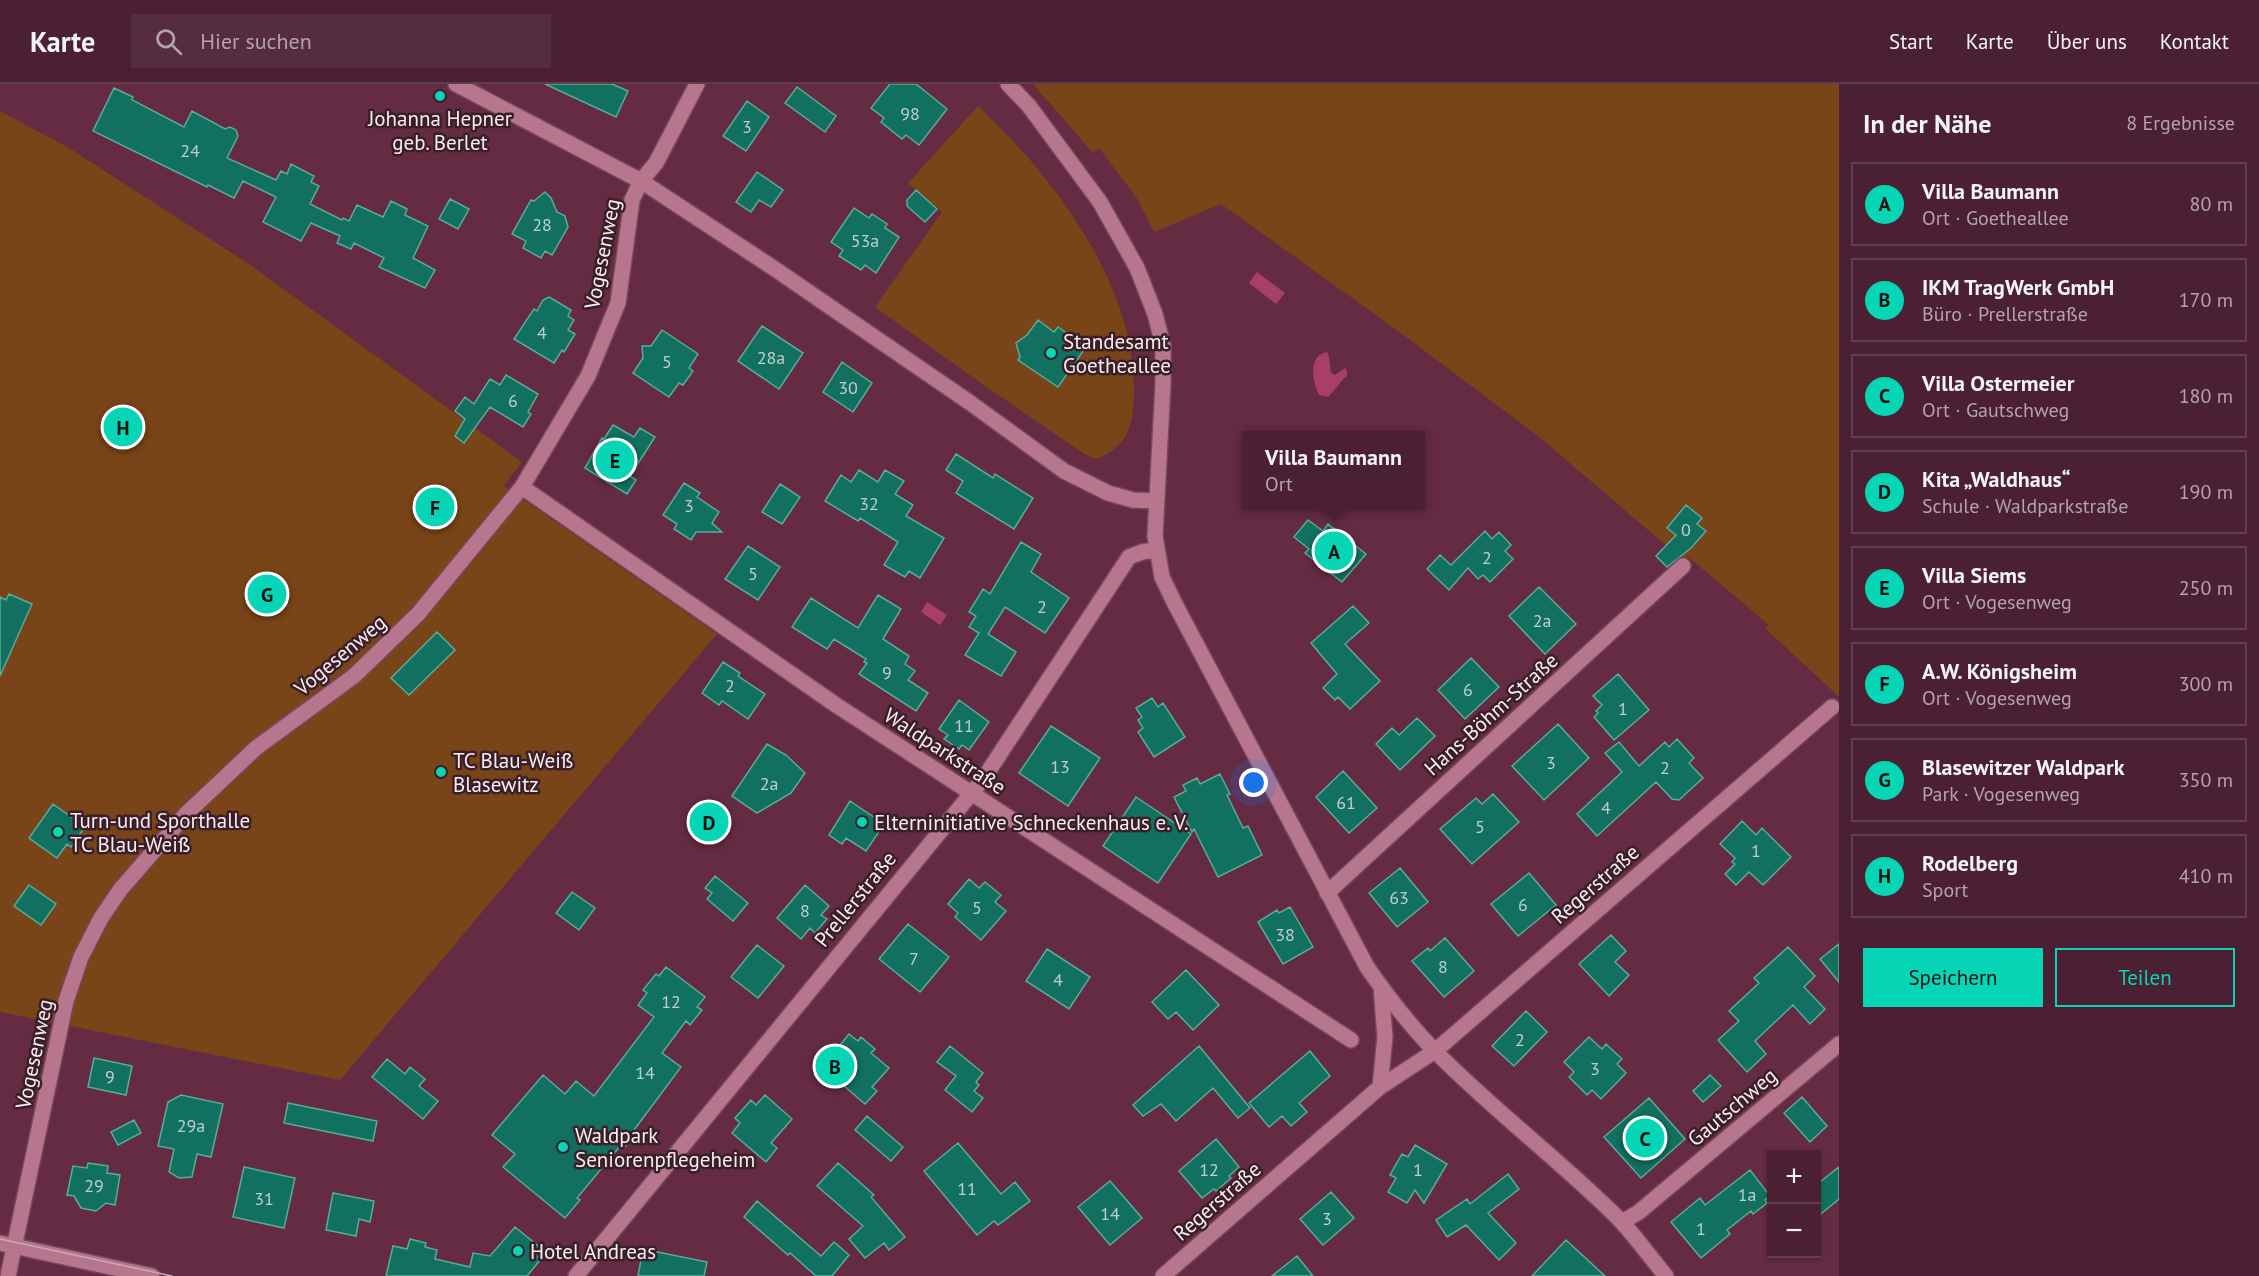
<!DOCTYPE html>
<html lang="de">
<head>
<meta charset="utf-8">
<style>
	:root { --surface:#4b2032; --page:#552d3e; --text:#f1f3f6; --muted:#b2a3ac; --line:#623e4d; --accent:#06d5b6 }
	body { margin:0; font-family:"PT Sans",sans-serif; background:var(--page); color:var(--text) }
	.controls { position:absolute; right:18px; bottom:18px; display:grid; overflow:hidden; border-radius:0px; box-shadow:0 2px 4px #0004 }
	.controls button { width:54px; height:54px; display:grid; place-items:center; padding:0; border:0; border-bottom:2px solid var(--line); background:var(--surface); color:var(--text); font:30px sans-serif }
	.you { position:absolute; left:1254px; top:699px; width:21px; height:21px; margin:-15px; border:4px solid #fff; border-radius:50%; background:#1a73e8; box-shadow:0 0 0 9px #1a73e833 }
	.badge { display:grid; place-items:center; width:39px; height:39px; border-radius:50%; background:var(--accent); color:#111; font-size:20px; font-weight:700 }
	.pin { position:absolute; translate:-50% -50%; border:3px solid #fff; box-shadow:0 2px 6px #0006 }
	.popup { position:absolute; left:1242px; top:347px; width:183px; height:78px; box-sizing:border-box; display:grid; place-content:center; border-radius:0px; background:var(--surface); filter:drop-shadow(0 2px 4px #0005); font-size:20px; white-space:nowrap; color:var(--muted) }
	.popup b { font-size:22px; color:var(--text) }
	.popup::after { content:''; position:absolute; left:50%; top:100%; margin-left:-12px; border:12px solid transparent; border-top-color:var(--surface) }
	.list { margin:0; padding:0; list-style:none }
	h2 { display:flex; justify-content:space-between; align-items:center; height:78px; margin:0; padding:0 24px; font-size:26px }
	h2 small { font-size:20px; font-weight:400; color:var(--muted) }
	.list li { display:grid; grid-template-columns:39px 1fr auto; gap:18px; align-items:center; box-sizing:border-box; height:84px; margin:0 12px 12px; padding:0 12px; border:2px solid var(--line); border-radius:0px }
	.list b { display:block; font-size:22px; white-space:nowrap }
	.list p { margin:0; font-size:20px; white-space:nowrap; color:var(--muted) }
	.list em { font-size:20px; font-style:normal; color:var(--muted) }
	.actions { display:flex; gap:12px; padding:18px 24px }
	.actions a { flex:1; padding:14px 0; border:2px solid var(--accent); border-radius:0px; text-align:center; font-size:21px; color:var(--accent) }
	.actions .main { background:var(--accent); color:#111 }
	.icon { flex:none; width:33px; height:33px; fill:none; stroke:currentColor; stroke-width:2; stroke-linecap:round; stroke-linejoin:round }
	.map { position:relative; flex:none; width:1839px; height:1192px; overflow:hidden }
	header { display:flex; align-items:center; gap:36px; box-sizing:border-box; height:84px; padding:0 30px; background:var(--surface); border-bottom:2px solid var(--line) }
	header strong { font-size:28px }
	nav { display:flex; gap:33px; margin-inline-start:auto; font-size:21px }
	.search { width:420px; height:54px; background:var(--page); display:flex; align-items:center; gap:15px; box-sizing:border-box; padding:0 21px; border-radius:0px; color:var(--muted); font-size:22px }
	main { display:flex }
	aside { flex:1; background:var(--surface) }
	.map>svg:first-child { display:block }
</style>
</head>
<body>
<header>
<strong>Karte</strong>
<div class="search"><svg class="icon" aria-label="search" viewBox="0 0 24 24"><circle cx="10" cy="10" r="6"/><path d="M15 15l6 6"/></svg>Hier suchen</div>
<nav><a>Start</a><a>Karte</a><a>Über uns</a><a>Kontakt</a></nav>
</header>
<main>
<div class="map">
<svg width="1839" height="1192" viewBox="0 0 1839 1192">
	<rect width="100%" height="100%" fill="#642b42"/>
	<path fill="#794417" d="M1033 0H1839V613L1765 544 1769 541 1687 472 1683 476 1538 352 1394 244 1221 120 1154 148 1136 113 1099 64 1093 69Z
		M978 22C1054 93 1136 201 1134 309 1133 342 1129 362 1096 375L1086 371 982 300 875 223 942 128 908 99Z
		M0 27 69 64 252 182 522 378 504 402 717 550 340 996 0 928Z"/>
	<path fill="#a83f6b" d="M1257 188 1285 209 1276 220 1249 199Z
		M1327 268 1329 273 1331 289 1335 291 1345 284 1347 287V292C1339 298 1336 306 1328 313L1319 311C1313 298 1307 272 1327 268Z
		M927 518 947 531 940 541 921 528Z"/>
	<path fill="#117060" stroke="#59ac99" stroke-width="1.5" d="M545 0H612L628 7 616 33Z
		M890 0H916L947 25 919 61 906 51 902 55 881 38 884 34 871 24Z
		M797 3 836 32 825 48 785 19Z
		M114 4 133 13 132 16 184 43 192 27 225 45 230 43 236 46 238 52 227 74 276 96 281 87 287 90 291 80 314 92 311 98 319 102 310 120 342 136 343 134 349 137 357 121 383 133 391 117 407 125 405 131 428 142 413 174 435 186 425 204 379 183 384 174 354 159 351 165 337 159 340 152 311 139 301 157 263 138 276 113 243 97 234 114 208 101 207 103 93 47Z
		M747 17 769 33 746 67 723 52Z
		M757 88 783 106 771 123 759 116 751 128 736 118Z
		M916 106 937 125 925 138 907 122V116Z
		M545 108 551 114 557 128 565 132 568 143 552 171 545 167 541 174 523 164 526 157 512 150 531 116 534 117Z
		M450 115 469 125 458 145 439 135Z
		M854 124 869 134 872 130 887 140 885 144 899 153 876 189 865 181 861 186 839 172 843 166 831 158Z
		M549 213 571 226 568 232 574 236 568 246 575 250 564 268 562 266 554 279 514 255 534 225 537 227 543 216Z
		M1038 236 1054 248 1058 243 1086 263 1058 303 1018 276 1020 273 1016 259 1027 251Z
		M762 242 803 269 779 305 738 277Z
		M662 246 698 270 689 284 693 287 683 301 679 299 669 313 633 289 643 274 642 262H651Z
		M842 278 872 299 853 328 823 308Z
		M506 291 538 310 528 328 531 330 523 343 490 323 464 359 455 352 465 335 455 327 465 313 474 320 490 295 500 301Z
		M613 341 634 353 640 344 655 353 630 392 636 396 627 410 585 384 602 354 604 355Z
		M956 370 993 394 995 390 1033 414 1014 445 956 409 963 397 946 386Z
		M859 386 878 398 885 386 904 397 895 410 913 421 906 432 944 454 920 494 909 487 905 493 884 481 898 458 860 434 858 437 825 417 841 391 851 398Z
		M684 399 700 409 697 413 719 428 712 439 722 448H696L691 456 674 445 677 440 663 431Z
		M780 400 800 413 782 440 762 428Z
		M1686 421 1702 434 1697 440 1706 447 1691 464 1667 483 1656 472 1676 451 1667 444Z
		M1308 436 1323 447 1328 440 1366 470 1342 498 1305 469 1309 465 1294 453Z
		M1485 447 1492 455 1499 448 1511 461 1505 467 1513 475 1490 498 1483 491 1478 495 1468 484 1449 506 1427 485 1440 471 1451 481Z
		M1021 458 1041 470 1031 488 1069 514 1045 549 1005 523 988 550 1016 568 1001 592 965 571 979 549 969 543 976 532 969 528 983 505 990 510Z
		M748 462 780 483 758 516 725 495Z
		M1539 503 1576 540 1545 570 1509 532Z
		M9 510 32 520 0 592V513L6 516Z
		M878 511 901 525 883 555 909 572 905 580 915 587 908 596 928 609 916 627 859 590 867 579 864 578 866 575 834 555 827 565 792 543 811 514 858 544Z
		M1353 522 1369 539 1345 560 1380 597 1350 625 1338 613 1335 616 1323 604 1337 590 1311 559Z
		M437 548 455 566 409 611 391 594Z
		M1471 574 1499 603 1465 635 1438 606Z
		M723 578 740 589 738 592 765 610 748 635 722 617 719 621 702 609Z
		M1618 590 1649 626 1614 656 1594 633 1598 629 1596 627 1602 621 1593 612Z
		M1152 614 1158 623 1163 619 1185 653 1154 673 1138 648 1143 644 1138 636 1142 633 1136 624Z
		M959 616 989 638 969 666 962 661 959 665 944 655 948 651 939 645Z
		M1417 634 1435 652 1400 686 1376 660 1392 644 1399 651Z
		M1558 640 1589 674 1544 716 1512 682Z
		M1051 642 1100 674 1068 722 1019 689Z
		M1677 655 1694 674 1689 679 1703 694 1679 716 1672 715 1656 698 1597 752 1577 730 1622 688 1605 669 1619 658 1639 682 1665 658 1669 663Z
		M767 660 786 671 805 689 791 709 757 729 732 712Z
		M1343 687 1377 724 1349 749 1316 713Z
		M1220 690 1230 710 1227 711 1243 744 1248 742 1262 771 1218 793 1194 745 1192 748 1174 713 1186 707 1183 701 1197 694 1200 700Z
		M1493 710 1519 738 1472 780 1440 745 1476 714 1482 720Z
		M1136 713 1191 750 1158 799 1103 762Z
		M850 717 884 740 866 767 846 754 842 760 829 751Z
		M53 720 85 743 71 763 67 760 57 774 29 754Z
		M1742 737 1756 751 1762 744 1791 773 1763 801 1749 788 1736 801 1725 790 1735 780 1732 778 1735 774 1720 760Z
		M1400 784 1428 818 1397 843 1369 809Z
		M1529 789 1556 821 1518 852 1491 820Z
		M715 792 748 819 733 837 707 815 712 809 705 804Z
		M969 795 979 804 985 798 1001 811 995 818 1006 827 981 856 955 833 958 829 948 820Z
		M29 801 56 820 41 841 14 822Z
		M805 801 829 822 821 831 827 835 815 849 810 844 801 855 777 834Z
		M572 808 595 824 579 846 556 829Z
		M1290 823 1313 863 1283 880 1258 838 1277 826 1279 829Z
		M908 840 949 873 920 908 879 875Z
		M1611 851 1626 867 1615 878 1629 891 1609 912 1579 880Z
		M1445 854 1474 887 1444 913 1412 877 1428 864 1430 867Z
		M1839 860V898L1820 875Z
		M757 861 784 882 758 914 731 893Z
		M1788 863 1815 892 1804 903 1825 925 1810 940 1793 921 1755 957 1766 970 1747 988 1718 956 1739 937 1729 927 1759 899 1754 894Z
		M1047 865 1090 893 1069 925 1026 897Z
		M666 883 705 913 697 923 702 926 690 941 686 937 662 969 681 983 634 1046 638 1048 624 1064 621 1061 577 1114 580 1116 565 1134 503 1083 515 1070 492 1051 543 991 565 1010 576 997 594 1012 654 933 638 921 647 909 643 906 656 890 659 892Z
		M1186 886 1219 921 1193 946 1176 928 1168 935 1152 918Z
		M1526 927 1547 948 1514 982 1492 962Z
		M849 950 858 957 861 953 875 965 871 969 889 984 872 1003 877 1007 865 1020 822 983Z
		M1589 953 1602 965 1606 960 1622 975 1617 980 1626 989 1601 1015 1592 1006 1587 1011 1569 993 1574 988 1564 978Z
		M950 962 983 989 976 998 979 1001 974 1007 983 1014 972 1028 945 1006 956 992 937 978Z
		M1199 962 1250 1024 1238 1034 1213 1004 1176 1037 1161 1020 1143 1032 1133 1021Z
		M1310 967 1330 992 1299 1019 1307 1028 1291 1042 1282 1032 1269 1043 1249 1019Z
		M94 974 132 982 126 1011 88 1003Z
		M387 975 405 990 410 983 425 995 419 1002 438 1017 423 1035 372 993Z
		M1710 991 1721 1002 1703 1018 1693 1007Z
		M181 1011 223 1020 211 1073 197 1070 192 1093 179 1094 169 1088 174 1065 158 1062 168 1018Z
		M765 1011 792 1035 771 1059 777 1064 766 1078 732 1049 740 1039 735 1034 751 1016 756 1021Z
		M1802 1013 1827 1042 1810 1058 1784 1029Z
		M1649 1014 1685 1055 1641 1094 1604 1053Z
		M288 1019 377 1037 373 1057 284 1039Z
		M867 1032 903 1063 891 1077 855 1046Z
		M134 1036 141 1049 118 1061 111 1048Z
		M1216 1055 1239 1083 1229 1092 1231 1094 1216 1107 1214 1105 1202 1114 1179 1087Z
		M958 1059 1001 1110 1015 1098 1030 1117 998 1141 994 1137 977 1151 924 1087Z
		M1415 1061 1447 1080 1424 1119 1415 1106 1407 1119 1388 1108 1396 1094 1390 1091 1402 1070 1408 1073Z
		M88 1079 108 1082 107 1089 120 1091 115 1121 106 1119 96 1127 81 1124 74 1112 67 1111 73 1082 87 1084Z
		M838 1079 874 1111 871 1113 905 1153 889 1166 884 1159 865 1174 849 1155 863 1142 817 1102Z
		M244 1083 295 1094 284 1144 233 1133Z
		M1839 1083V1115L1816 1134V1101Z
		M1750 1086 1770 1112 1765 1116 1767 1119 1753 1130 1751 1127 1727 1146 1730 1150 1701 1174 1671 1138 1700 1114 1705 1121Z
		M1508 1090 1519 1105 1488 1129 1516 1159 1499 1176 1466 1141 1447 1153 1436 1136 1467 1115 1470 1120Z
		M1110 1097 1142 1134 1110 1161 1078 1123Z
		M1331 1108 1354 1134 1323 1161 1300 1135Z
		M333 1109 374 1117 370 1138 359 1135 356 1152 326 1146Z
		M757 1117 821 1172 834 1158 849 1171 832 1192H816L790 1169 788 1171 744 1133Z
		M515 1143 543 1166 538 1173 541 1175 527 1192H386L393 1162 407 1165 410 1155 426 1159 425 1163 437 1166 435 1175 470 1183 473 1169 490 1172Z
		M1566 1156 1605 1192H1532Z
		M643 1165 707 1178 704 1192H638Z
		M1297 1172 1313 1192H1272Z"/>
	<g fill="none" stroke-linecap="round" stroke-linejoin="round">
		<defs>
			<path id="street" d="M456 0 641 97 772 183 969 318 1064 387 1108 409 1133 416 1156 417
				M522 403 836 621 1351 956
				M1327 809 1683 482
				M1380 1003 1385 953 1381 903
				M1622 1138 1639 1128 1839 960
				M8 1192 66 917 81 873 101 834 120 806 186 730 256 664 354 592 418 530 522 403 588 292 618 219 632 116 641 97 656 79 697 0
				M576 1192 984 694 1129 473 1142 468 1156 466
				M1163 1192 1380 1003 1435 967 1832 623"/>
			<path id="secondary" d="M1008 0 1029 22 1100 118 1137 184 1155 230 1163 261V300L1155 452 1162 493 1174 518 1367 883C1388 913 1410 942 1436 968 1494 1027 1561 1077 1619 1135 1636 1153 1650 1173 1666 1192
				M0 1159 152 1192"/>
		</defs>
		<use href="#street" stroke="#76495d" stroke-width="18"/>
		<use href="#secondary" stroke="#76495d" stroke-width="18"/>
		<use href="#street" stroke="#b7768d" stroke-width="15"/>
		<use href="#secondary" stroke="#b7768d" stroke-width="15"/>
		<path stroke="#c8abb6" stroke-width="1.5" d="M0 1155 172 1192"/>
	</g>
	<g fill="#06d5b6" stroke="#391f28" stroke-width="2">
		<circle cx="440" cy="12" r="6"/>
		<circle cx="1051" cy="269" r="6"/>
		<circle cx="441" cy="688" r="6"/>
		<circle cx="862" cy="738" r="6"/>
		<circle cx="58" cy="748" r="6"/>
		<circle cx="563" cy="1063" r="6"/>
		<circle cx="518" cy="1167" r="6"/>
	</g>
	<g text-anchor="middle" dominant-baseline="central" stroke-width="5" stroke-linejoin="round" paint-order="stroke">
		<g font-size="18" fill="#c0cdcd">
			<text x="910" y="29">98</text>
			<text x="747" y="42">3</text>
			<text x="190" y="66">24</text>
			<text x="542" y="140">28</text>
			<text x="865" y="156">53a</text>
			<text x="542" y="248">4</text>
			<text x="771" y="273">28a</text>
			<text x="667" y="277">5</text>
			<text x="848" y="303">30</text>
			<text x="513" y="316">6</text>
			<text x="869" y="419">32</text>
			<text x="689" y="421">3</text>
			<text x="1686" y="445">0</text>
			<text x="1487" y="473">2</text>
			<text x="753" y="489">5</text>
			<text x="1042" y="522">2</text>
			<text x="1542" y="536">2a</text>
			<text x="887" y="588">9</text>
			<text x="730" y="601">2</text>
			<text x="1468" y="605">6</text>
			<text x="1623" y="624">1</text>
			<text x="964" y="641">11</text>
			<text x="1551" y="678">3</text>
			<text x="1060" y="682">13</text>
			<text x="1665" y="683">2</text>
			<text x="769" y="699">2a</text>
			<text x="1346" y="718">61</text>
			<text x="1606" y="723">4</text>
			<text x="1480" y="742">5</text>
			<text x="1756" y="766">1</text>
			<text x="1399" y="813">63</text>
			<text x="1523" y="820">6</text>
			<text x="977" y="823">5</text>
			<text x="805" y="826">8</text>
			<text x="1285" y="850">38</text>
			<text x="914" y="874">7</text>
			<text x="1443" y="882">8</text>
			<text x="1058" y="895">4</text>
			<text x="671" y="917">12</text>
			<text x="1520" y="955">2</text>
			<text x="1595" y="984">3</text>
			<text x="645" y="988">14</text>
			<text x="110" y="992">9</text>
			<text x="191" y="1041">29a</text>
			<text x="1209" y="1085">12</text>
			<text x="1418" y="1085">1</text>
			<text x="94" y="1101">29</text>
			<text x="967" y="1104">11</text>
			<text x="1747" y="1110">1a</text>
			<text x="264" y="1114">31</text>
			<text x="1110" y="1129">14</text>
			<text x="1327" y="1134">3</text>
			<text x="1701" y="1144">1</text>
		</g>
		<g font-size="21" fill="#fbecf1" stroke="#391f28" text-anchor="start">
			<text x="440" y="34" text-anchor="middle">Johanna Hepner<tspan x="440" dy="24">geb. Berlet</tspan></text>
			<text x="1063" y="257">Standesamt<tspan x="1063" dy="24">Goetheallee</tspan></text>
			<text x="453" y="676">TC Blau-Weiß<tspan x="453" dy="24">Blasewitz</tspan></text>
			<text x="70" y="736">Turn-und Sporthalle<tspan x="70" dy="24">TC Blau-Weiß</tspan></text>
			<text x="874" y="738">Elterninitiative Schneckenhaus e. V.</text>
			<text x="575" y="1051">Waldpark<tspan x="575" dy="24">Seniorenpflegeheim</tspan></text>
			<text x="530" y="1167">Hotel Andreas</text>
		</g>
		<g font-size="21" fill="#fbecf1" stroke="#391f28">
			<text transform="translate(602 170) rotate(-79)">Vogesenweg</text>
			<text transform="translate(340 571) rotate(-40)">Vogesenweg</text>
			<text transform="translate(1491 630) rotate(-42)">Hans-Böhm-Straße</text>
			<text transform="translate(945 667) rotate(33)">Waldparkstraße</text>
			<text transform="translate(1595 800) rotate(-41)">Regerstraße</text>
			<text transform="translate(855 815) rotate(-51)">Prellerstraße</text>
			<text transform="translate(34 970) rotate(-78)">Vogesenweg</text>
			<text transform="translate(1732 1023) rotate(-40)">Gautschweg</text>
			<text transform="translate(1217 1117) rotate(-41)">Regerstraße</text>
		</g>
	</g>
</svg>
<div class="controls">
<button>+</button>
<button>−</button>
</div>
<div class="you"></div>
<div class="pin badge" style="left:1334px;top:467px">A</div>
<div class="popup"><b>Villa Baumann</b>Ort</div>
<div class="pin badge" style="left:835px;top:982px">B</div>
<div class="pin badge" style="left:1645px;top:1054px">C</div>
<div class="pin badge" style="left:709px;top:738px">D</div>
<div class="pin badge" style="left:615px;top:376px">E</div>
<div class="pin badge" style="left:435px;top:423px">F</div>
<div class="pin badge" style="left:267px;top:510px">G</div>
<div class="pin badge" style="left:123px;top:343px">H</div>
</div>
<aside>
<h2>In der Nähe<small>8 Ergebnisse</small></h2>
<ul class="list">
<li><span class="badge">A</span><div><b>Villa Baumann</b><p>Ort · Goetheallee</p></div><em>80 m</em></li>
<li><span class="badge">B</span><div><b>IKM TragWerk GmbH</b><p>Büro · Prellerstraße</p></div><em>170 m</em></li>
<li><span class="badge">C</span><div><b>Villa Ostermeier</b><p>Ort · Gautschweg</p></div><em>180 m</em></li>
<li><span class="badge">D</span><div><b>Kita „Waldhaus“</b><p>Schule · Waldparkstraße</p></div><em>190 m</em></li>
<li><span class="badge">E</span><div><b>Villa Siems</b><p>Ort · Vogesenweg</p></div><em>250 m</em></li>
<li><span class="badge">F</span><div><b>A.W. Königsheim</b><p>Ort · Vogesenweg</p></div><em>300 m</em></li>
<li><span class="badge">G</span><div><b>Blasewitzer Waldpark</b><p>Park · Vogesenweg</p></div><em>350 m</em></li>
<li><span class="badge">H</span><div><b>Rodelberg</b><p>Sport</p></div><em>410 m</em></li>
</ul>
<div class="actions"><a class="main">Speichern</a><a>Teilen</a></div>
</aside>
</main>
</body>
</html>
